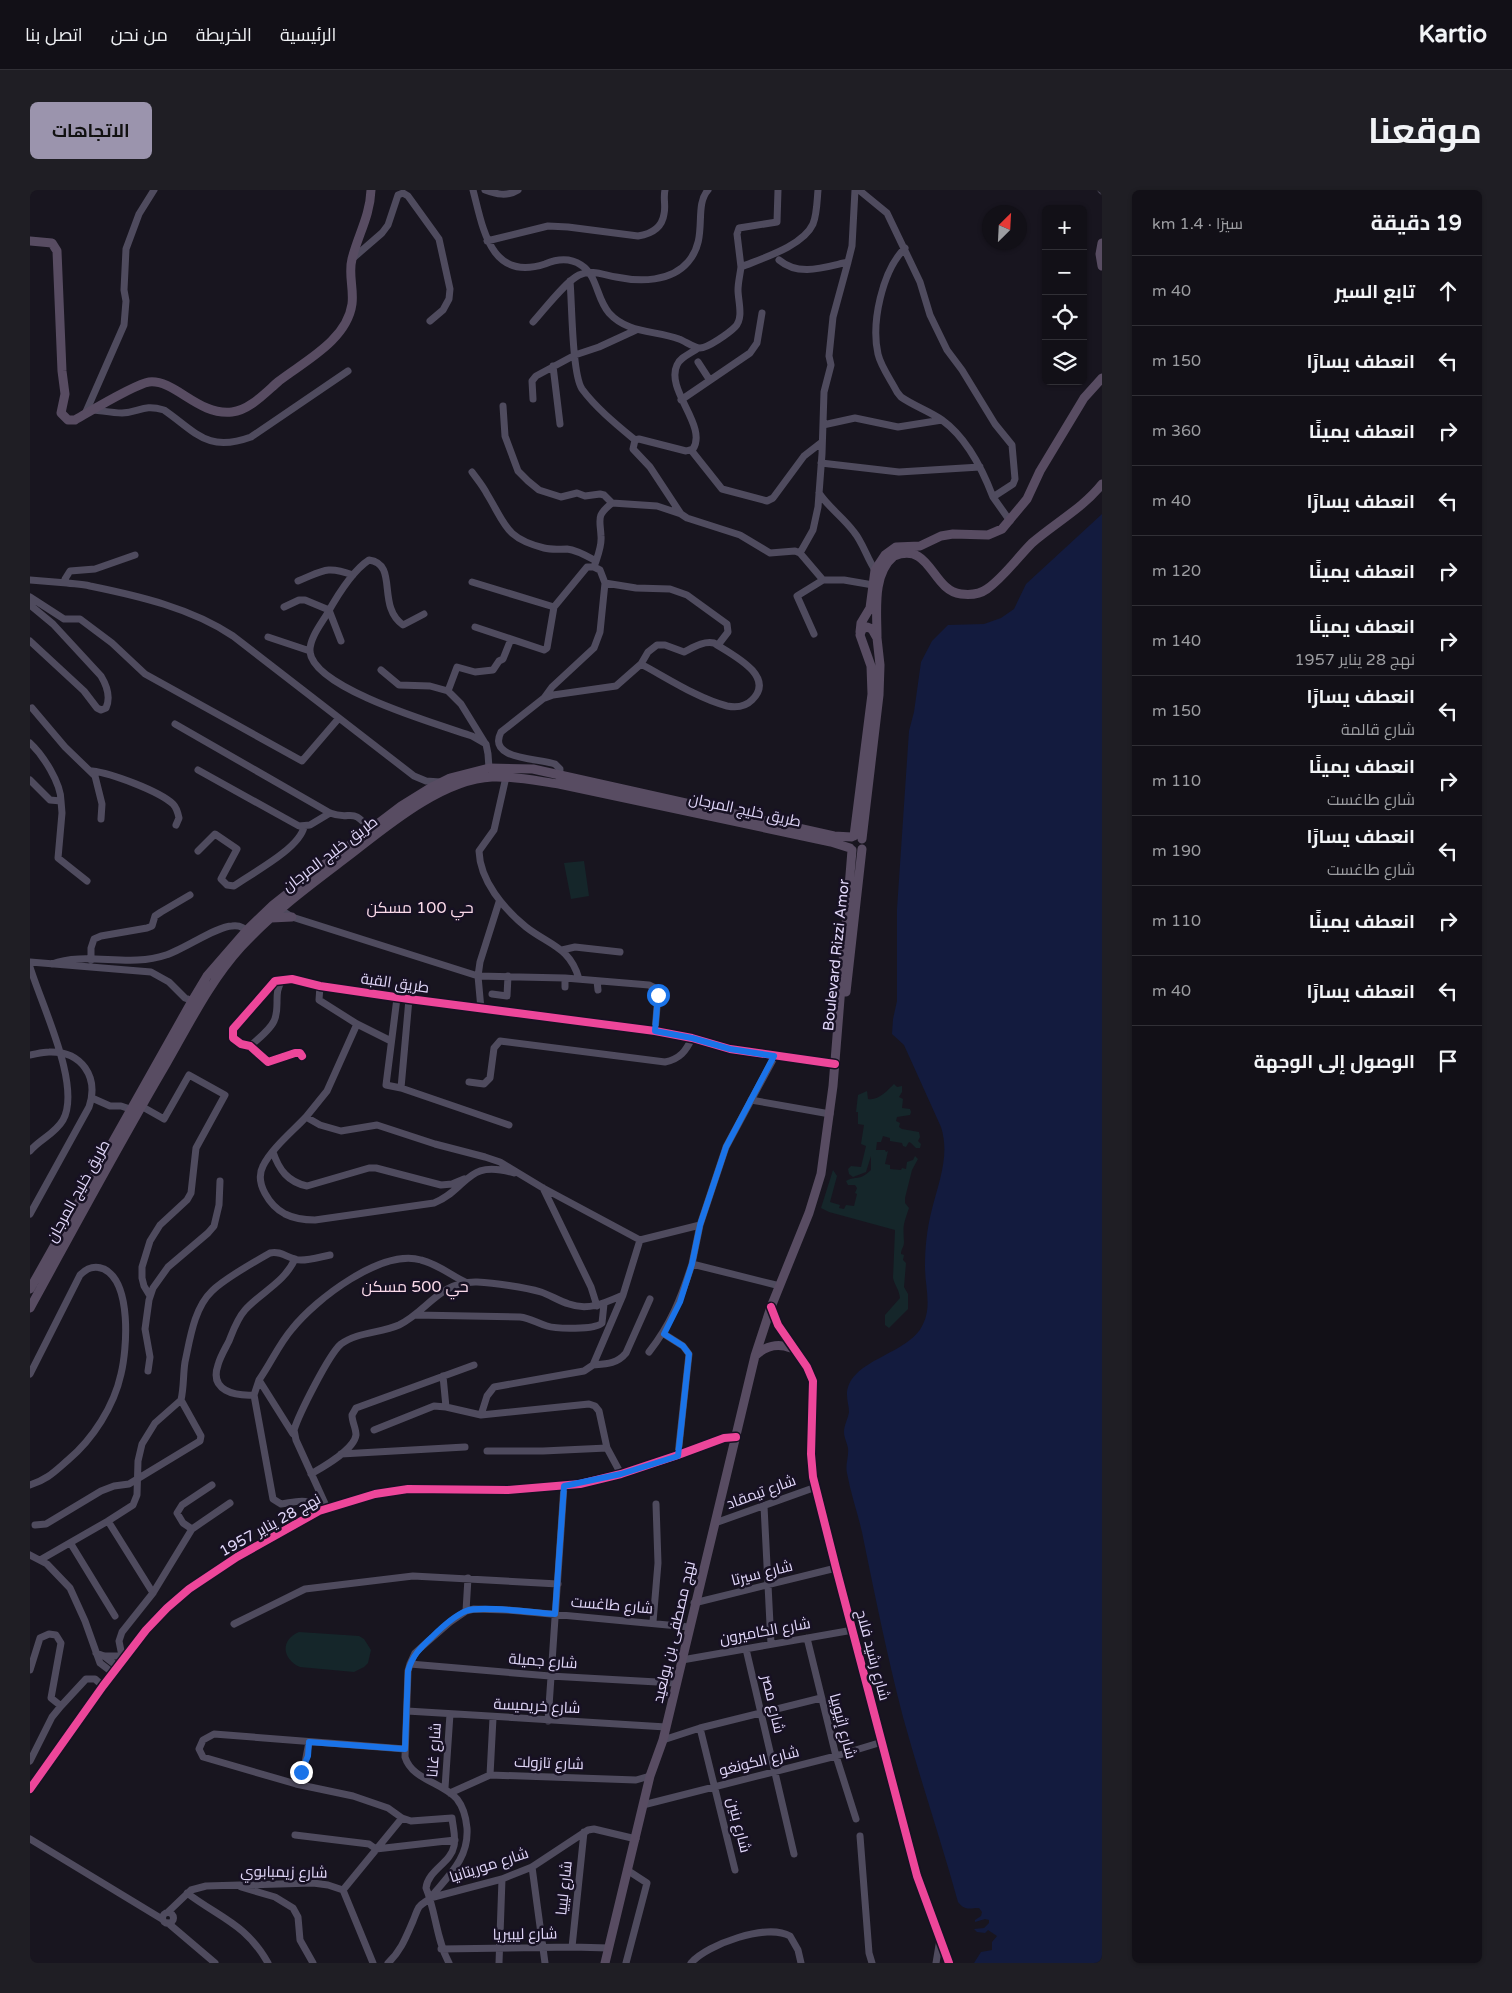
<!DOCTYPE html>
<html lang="ar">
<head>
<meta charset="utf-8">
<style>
	:root { --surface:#121017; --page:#1f1e24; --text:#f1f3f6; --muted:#9c9da1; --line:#313036; --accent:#9b94ad }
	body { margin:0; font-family:"Varela Round",Cairo,sans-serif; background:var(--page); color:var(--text); direction:rtl }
	.controls { position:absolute; right:15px; top:15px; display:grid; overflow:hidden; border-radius:8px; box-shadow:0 1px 4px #0004 }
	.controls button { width:45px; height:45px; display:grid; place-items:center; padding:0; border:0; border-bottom:1px solid var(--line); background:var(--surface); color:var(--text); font:25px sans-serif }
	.compass { position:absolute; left:952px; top:15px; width:45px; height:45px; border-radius:50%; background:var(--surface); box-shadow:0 1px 4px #0004; rotate:24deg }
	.stop { position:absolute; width:15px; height:15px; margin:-11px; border:4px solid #1a73e8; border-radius:50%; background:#fff }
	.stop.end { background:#1a73e8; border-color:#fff; box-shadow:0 1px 5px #0008 }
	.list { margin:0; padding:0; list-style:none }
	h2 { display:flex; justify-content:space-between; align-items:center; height:65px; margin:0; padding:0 20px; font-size:21px }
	h2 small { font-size:16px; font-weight:400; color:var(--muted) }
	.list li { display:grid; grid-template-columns:32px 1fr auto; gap:15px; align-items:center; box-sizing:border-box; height:70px; padding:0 20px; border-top:1px solid var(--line) }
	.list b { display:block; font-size:19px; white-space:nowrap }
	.list p { margin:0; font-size:16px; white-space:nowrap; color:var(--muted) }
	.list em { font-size:16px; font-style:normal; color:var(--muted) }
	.icon { flex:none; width:28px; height:28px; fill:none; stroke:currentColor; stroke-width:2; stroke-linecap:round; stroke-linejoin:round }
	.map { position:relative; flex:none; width:1072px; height:1773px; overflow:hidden; direction:ltr; border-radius:8px }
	header { display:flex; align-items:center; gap:30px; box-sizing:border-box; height:70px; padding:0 25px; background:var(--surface); border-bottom:1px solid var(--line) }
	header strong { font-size:24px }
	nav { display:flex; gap:28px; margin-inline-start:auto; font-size:18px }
	.intro { display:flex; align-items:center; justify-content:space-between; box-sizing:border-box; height:120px; padding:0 30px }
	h1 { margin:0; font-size:35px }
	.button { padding:12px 22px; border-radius:8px; background:var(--accent); color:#111; font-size:18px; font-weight:700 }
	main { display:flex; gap:30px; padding:0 30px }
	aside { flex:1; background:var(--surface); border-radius:8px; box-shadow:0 1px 4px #0004 }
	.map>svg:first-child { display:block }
</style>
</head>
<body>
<header>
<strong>Kartio</strong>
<nav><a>الرئيسية</a><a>الخريطة</a><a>من نحن</a><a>اتصل بنا</a></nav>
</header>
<div class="intro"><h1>موقعنا</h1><a class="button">الاتجاهات</a></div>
<main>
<aside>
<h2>19 دقيقة<small>سيرًا · 1.4 km</small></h2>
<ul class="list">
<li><svg class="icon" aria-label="ahead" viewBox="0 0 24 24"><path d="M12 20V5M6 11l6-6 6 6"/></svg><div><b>تابع السير</b></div><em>40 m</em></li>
<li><svg class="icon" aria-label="left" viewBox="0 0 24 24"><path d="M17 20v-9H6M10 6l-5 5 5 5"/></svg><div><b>انعطف يسارًا</b></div><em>150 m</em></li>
<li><svg class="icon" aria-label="right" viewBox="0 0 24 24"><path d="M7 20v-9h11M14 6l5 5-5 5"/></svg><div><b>انعطف يمينًا</b></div><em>360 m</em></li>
<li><svg class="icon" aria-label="left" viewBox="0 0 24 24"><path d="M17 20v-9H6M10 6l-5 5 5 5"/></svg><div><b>انعطف يسارًا</b></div><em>40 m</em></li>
<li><svg class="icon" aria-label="right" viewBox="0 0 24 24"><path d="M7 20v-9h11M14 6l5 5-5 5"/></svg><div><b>انعطف يمينًا</b></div><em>120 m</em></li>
<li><svg class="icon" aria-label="right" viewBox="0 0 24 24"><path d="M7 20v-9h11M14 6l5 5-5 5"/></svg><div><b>انعطف يمينًا</b><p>نهج 28 يناير 1957</p></div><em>140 m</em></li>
<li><svg class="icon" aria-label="left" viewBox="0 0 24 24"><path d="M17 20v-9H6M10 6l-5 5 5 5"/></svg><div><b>انعطف يسارًا</b><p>شارع قالمة</p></div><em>150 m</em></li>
<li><svg class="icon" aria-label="right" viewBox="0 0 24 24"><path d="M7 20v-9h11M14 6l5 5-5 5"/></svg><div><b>انعطف يمينًا</b><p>شارع طاغست</p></div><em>110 m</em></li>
<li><svg class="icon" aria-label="left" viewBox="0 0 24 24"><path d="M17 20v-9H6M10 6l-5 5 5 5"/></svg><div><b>انعطف يسارًا</b><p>شارع طاغست</p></div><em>190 m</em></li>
<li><svg class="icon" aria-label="right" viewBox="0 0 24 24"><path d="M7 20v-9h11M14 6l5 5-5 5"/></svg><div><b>انعطف يمينًا</b></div><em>110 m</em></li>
<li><svg class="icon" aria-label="left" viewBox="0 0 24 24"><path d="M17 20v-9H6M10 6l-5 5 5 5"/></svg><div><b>انعطف يسارًا</b></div><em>40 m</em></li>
<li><svg class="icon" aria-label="arrive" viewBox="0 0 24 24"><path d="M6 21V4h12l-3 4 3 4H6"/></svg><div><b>الوصول إلى الوجهة</b></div></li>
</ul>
</aside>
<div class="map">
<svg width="1072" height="1773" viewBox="0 0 1072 1773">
	<rect width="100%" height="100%" fill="#18151f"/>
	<path fill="#15262a" d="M554 671 559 706 541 709 534 673Z
		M864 894 867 897 872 896V902L869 907 873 909 872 918 880 919 881 922 880 925 867 927 866 931 870 933 869 937 872 939 889 942 890 947 888 951 891 954 890 958H886L881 953 879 952 876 957 873 956 872 953 860 951V948L853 946 851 952H847L846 960H855L856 962 858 961 855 974 860 975V979L871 980 872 978 876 979 877 972 883 970 885 966 888 969 882 980 875 1008V1013L879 1018C873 1036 873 1034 874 1052 874 1057 871 1059 871 1064L874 1065 873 1070 876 1073 874 1097 878 1104V1119L859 1138 855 1135V1125L870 1108C869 1099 865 1096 863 1088L865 1040 799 1022 791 1018 803 980 807 986 800 1012 810 1015 809 1018 814 1019 816 1015 824 1016 827 1004 825 1003 827 998 825 995H818L816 991C827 985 828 992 841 980V966L836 982 823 987 819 984 818 979 821 976 831 977 836 956 831 954 834 935 828 934V922H826L828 905 837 901 838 909C848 911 857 901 864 894Z
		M269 1442 329 1446 334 1449 341 1460 338 1473 334 1477 324 1482 270 1477C252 1469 250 1450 269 1442Z"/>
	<path fill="#131b3e" d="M1072 324V1773H944L951 1762 962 1760V1752L967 1746 958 1740 955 1743 947 1742 944 1739 954 1738 959 1733V1730L955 1729 945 1732V1730L951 1726 952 1722 949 1718C939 1718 935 1721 928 1712 911 1650 890 1589 873 1527 858 1469 846 1411 834 1352 830 1329 821 1306 817 1283 815 1275 819 1267 818 1258 817 1253 814 1247 814 1242 814 1235 818 1229 819 1222 819 1216 817 1211 817 1205 817 1171 875 1165 891 1138 903 1118 895 1098 895 1077 895 1057 897 1038 902 1019 909 991 920 965 911 937L874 855 862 844 863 829 867 811V719L879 541 884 522 891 472 902 451 918 435 954 434 971 428 984 419 996 394Z"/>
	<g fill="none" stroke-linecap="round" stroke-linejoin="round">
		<path stroke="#4f4b5e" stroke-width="7" d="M443 0C453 38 460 92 515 74 527 69 539 67 551 75 568 86 566 108 579 123 598 144 625 140 649 149 655 151 664 158 670 158 678 158 699 143 705 137 714 128 708 111 708 100 708 93 710 85 711 77
			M455 0C466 4 477 7 488 0
			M748 0 747 32 709 38 707 44 711 77C733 68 773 56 783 34 787 24 787 11 788 0
			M829 0 857 23 890 92 900 125 917 160 932 180 965 234 982 255 985 289 983 294 963 307 980 331
			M1071 0 1072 1
			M457 51 518 36 538 37 608 46C621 44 632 38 634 24 636 16 633 8 635 0
			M875 58C852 81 841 133 848 164 851 177 861 190 867 202L871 207C884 216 899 221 912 230 937 248 952 278 963 307
			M322 69 352 43 358 35 368 5 373 3 378 6 409 49 420 99 419 109 413 120 400 131
			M749 70C769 87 795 77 818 72L822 56 825 0
			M540 91C542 113 542 184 552 199 566 218 587 235 605 250
			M503 132C514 120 535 92 549 85 561 79 574 85 586 87 610 92 641 92 658 72 679 48 663 17 678 0
			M668 158C662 163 650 167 647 175 635 200 678 236 663 259L656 261 609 249 605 250 603 259 620 277 651 324 657 328 710 345 740 363 765 361 770 363 793 390H814L843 395
			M668 172 679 189
			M523 176 530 234
			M503 209 502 191 506 186 545 165 569 157 606 140
			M651 210 720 163 727 153 732 123
			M473 216 475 246 488 281 498 291 509 300 531 307 547 303 555 306 570 304 574 305 582 313
			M64 220C73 221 83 223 92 223 110 222 113 214 134 220 166 242 177 263 221 247L318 181
			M55 224 94 135 96 111 94 100 96 59 109 24 124 0
			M793 235 825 228 868 237 912 230
			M661 260 692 299 737 311 743 308 774 266 792 252
			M791 273 869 282 950 277
			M442 282C447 289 453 296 457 304 476 335 475 348 514 358 522 360 529 359 537 359 547 360 557 366 566 371
			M789 303C799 318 813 327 824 342 833 353 837 368 845 380
			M770 363 783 340 788 317 792 264 794 202 801 175 799 166 803 127 818 72
			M105 365 65 379 40 381 35 389 37 393C44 394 52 394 60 396 109 406 161 418 203 446L384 586 396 591 410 592
			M565 374C568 365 572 356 571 346 570 328 566 326 582 313L627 316 651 324
			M0 390 37 393
			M268 391C293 381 296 375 323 385
			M442 392 524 417
			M575 393 606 398 640 399 657 405 697 434 698 442 688 455
			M0 407 34 429H50L82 453 115 484 272 571 309 528
			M0 415 23 434 71 486C77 496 81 507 76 518L71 520 67 518 54 501 0 451
			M254 417 269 410H275L299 420 311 451
			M394 424 373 435C346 416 369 374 339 370 322 381 307 406 297 424 291 434 279 449 280 462 284 499 410 535 442 546L456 554 458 564 459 578
			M445 437 514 460 517 458 524 417 557 377H564L570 380 575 393 570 442 564 458 522 497 514 508 471 542C457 570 508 568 525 574L530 579 529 594
			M784 444 767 406 793 390
			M238 447 280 461
			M351 480 369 495 400 496 418 501 431 514 455 553
			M418 501 427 477 445 482 463 480 469 471 473 469 481 449
			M515 508 523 505 586 496 611 474 618 462 627 455H635L654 462C664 457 673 451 684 453 701 464 747 486 722 510 715 517 707 518 697 516 669 509 637 488 611 474
			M2 518 35 557 65 586 72 614 71 629
			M145 534 300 623C323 632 320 614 342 642
			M0 553C13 565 31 593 31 611L20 610 0 590
			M168 580 269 636 280 635 300 623
			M62 581C81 583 129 601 143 614 147 618 148 623 149 628L146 635
			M476 587 464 640 449 661C450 691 474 719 496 737 519 755 540 757 549 789
			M31 611 32 623 28 668 57 691
			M168 661 185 644 207 659 191 689 197 695 204 696C222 683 269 659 274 637
			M469 712 450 772 448 786 535 788 619 795 625 798 628 805 625 841
			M246 717 262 727 448 786 451 819
			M532 760 545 757 590 762
			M61 770V758L64 749 71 746 117 738 122 736 125 726 131 722 160 705
			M0 772 121 782 139 792 155 808 166 812
			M22 774C56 761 99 778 136 765 153 760 187 736 202 736 209 735 215 738 219 743
			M0 777C11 814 52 896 33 930 25 944 10 949 0 961
			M567 791 568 800
			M290 796 289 810 327 834 361 851
			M535 797V788
			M462 804 477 806 478 786
			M367 808 356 895 371 898 379 809
			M327 834 297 901 276 927 290 935 311 941 347 935 405 954 455 967 470 972 513 998 610 1050 670 1035
			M220 856C227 850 240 840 244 831 251 816 242 804 253 789
			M0 865C6 864 13 862 19 862 52 861 69 887 59 917L0 1024
			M272 866 270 863H265L238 872 220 856 211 854 203 848V839L245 791 262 789 290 796 379 809 625 841 662 848 700 859 805 874
			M745 866 696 957 670 1035 662 1074 750 1096
			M439 892 454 894 460 888 464 858 470 851 635 872C650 869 656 861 662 848
			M371 898 479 935
			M62 908 80 916H91L100 919
			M721 910 800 924
			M111 916 134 929 159 885 195 905 166 958 161 1003 157 1010 130 1035 120 1051 112 1077V1088L114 1096 120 1106
			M276 927C263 941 241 959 233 976 224 993 240 1016 255 1024 265 1029 274 1030 285 1030L404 1013C440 998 435 969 484 983
			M243 962C249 980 258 992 277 996L339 978H346L411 995 422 994 434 989
			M513 998 561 1097 567 1116
			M741 1117 748 1135 777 1177 783 1191 781 1264 783 1287 806 1378 887 1686 919 1773
			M385 1125 490 1127C500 1128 507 1133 517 1136 526 1139 565 1140 572 1133L574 1114
			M634 1144 653 1156 659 1164 648 1265
			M619 1162C641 1134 651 1108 662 1074
			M563 1175C576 1174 587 1174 596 1163L620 1109
			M118 1181 120 1167 115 1139 119 1110 123 1098 138 1077 178 1043 184 1036 189 1015 190 991
			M0 1184 50 1085C57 1078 64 1075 74 1079 102 1093 97 1159 91 1184 84 1216 63 1249 38 1270 24 1282 18 1289 0 1295
			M413 1186 416 1217
			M229 1190 224 1205 243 1309 251 1314C266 1312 279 1306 289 1321
			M224 1205C205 1206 179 1201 188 1175 190 1167 195 1159 199 1151 203 1141 207 1129 215 1120 231 1102 254 1093 265 1069
			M451 1225 457 1206 464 1197 554 1181 563 1175 593 1105
			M344 1240 404 1216 416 1217 451 1225 559 1214 565 1216 569 1221 577 1258 591 1284
			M263 1244 229 1190C241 1173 249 1154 262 1139 286 1109 351 1059 391 1070 407 1074 421 1085 435 1092
			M457 1261H513L577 1258
			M311 1264 435 1257
			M281 1284C293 1277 324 1260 326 1245 326 1238 322 1232 322 1225L326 1218 444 1175
			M734 1316 741 1454
			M297 1318 266 1250 264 1240C269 1224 299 1164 311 1154 327 1142 351 1143 369 1135 398 1121 409 1091 447 1092 464 1093 494 1097 511 1102 520 1105 529 1111 539 1114 558 1121 575 1113 593 1105L610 1050
			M78 1331 123 1403
			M685 1333 786 1297
			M5 1335 16 1334 71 1301 84 1296 99 1294 170 1251 171 1246 151 1210C154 1197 153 1185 155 1172 160 1149 164 1118 182 1101 194 1089 224 1072 240 1063 252 1060 259 1070 271 1070 280 1070 290 1067 300 1065
			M162 1339 153 1333 147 1323 152 1315 182 1295
			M41 1354 85 1426
			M0 1365 17 1374 40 1398 55 1431 70 1473 83 1483
			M10 1370 78 1331 103 1315 107 1305 108 1271 112 1254 125 1233 151 1210
			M664 1413 806 1378
			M436 1421 438 1388
			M623 1432 628 1373 626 1314
			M204 1434 275 1399 383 1386 528 1394
			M777 1448 806 1566 826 1629
			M716 1459 764 1664
			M66 1463 74 1466 88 1477
			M75 1466H97
			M97 1466 91 1461 89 1451 92 1442 123 1403 162 1339 200 1313
			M652 1470 823 1440
			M380 1474 520 1486 645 1493
			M0 1480 10 1448 19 1444 26 1445 31 1453 21 1508 31 1516 56 1489H65L73 1496
			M377 1521 636 1537
			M518 1531 534 1296
			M670 1538 705 1680
			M633 1550 670 1538 791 1508
			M375 1559 184 1544 173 1550 169 1559 173 1567 266 1594 323 1606 358 1618 372 1628 381 1631 422 1628C423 1637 426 1647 424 1656 421 1673 398 1680 396 1698 406 1722 406 1749 419 1773
			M0 1571 22 1527 31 1516
			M460 1585 463 1528
			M266 1594 275 1573 279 1552
			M415 1598 420 1524
			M0 1599 73 1496 116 1440 137 1418 159 1399 207 1367 289 1321 345 1304 378 1299 478 1300 550 1294 591 1284 648 1265 694 1248 706 1247
			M420 1603 460 1585 606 1590 620 1586
			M613 1615 806 1566 852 1552
			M265 1645 339 1654 346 1659 425 1650
			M830 1646 839 1763 842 1773
			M0 1649 132 1729
			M502 1677 515 1773
			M211 1697 245 1707 263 1718 268 1727 270 1750 283 1773
			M313 1700 372 1628
			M157 1703C190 1728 216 1734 238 1773
			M400 1708 472 1689 502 1677 558 1640 564 1639 606 1649
			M138 1722 161 1700 176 1696 283 1693 298 1695 313 1700 343 1773
			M132.5 1728a5.5 5.5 0 1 1 11 0a5.5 5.5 0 1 1-11 0Z
			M138 1733 185 1773
			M542 1757 554 1642
			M411 1759 542 1757 579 1758
			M358 1773C371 1761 376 1747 383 1731 385 1726 387 1720 389 1717 392 1713 398 1711 401 1707 419 1685 439 1668 437 1638 436 1627 434 1618 427 1609 412 1592 382 1590 375 1567L378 1481 380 1474 385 1463 395 1454 420 1432 436 1421 444 1419 477 1420 659 1437
			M469 1773 472 1689
			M596 1773 617 1693 597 1680
			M661 1773C678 1754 737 1733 760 1746L768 1760 771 1773
			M906 1773 910 1749"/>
		<path stroke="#584c62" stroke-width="9" d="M0 51 22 53 27 61 32 181 35 204 31 223 38 230H45C59 222 105 194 119 192 145 189 168 226 202 222 220 220 236 202 249 191 275 171 317 150 322 114 324 98 318 84 322 69 328 45 340 26 341 0
			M1072 53 1070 64 1072 76
			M830 442 831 433 840 418 845 380 855 365 866 357 890 356 911 346 923 344 958 345 972 339 997 309 1010 281 1054 208 1072 188
			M847 447C847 421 842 384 864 366 901 351 901 400 931 404 939 405 950 404 957 399 974 387 987 368 1002 353 1025 333 1053 318 1072 294
			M824 646 842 504 841 476 830 445 832 439 837 437 842 439 847 448 850 475 849 505 832 649
			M241 728 262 727
			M816 802 832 659
			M0 1099 162 811 177 786 217 740 243 715 296 673 371 616 400 598 420 588 459 578 503 579 804 646 822 647
			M0 1118C45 1036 89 954 136 874 159 834 180 791 211 757 244 721 283 693 321 664 358 635 413 589 462 587 484 586 507 591 529 594L801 652 820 658
			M725 1166C735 1156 748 1153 761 1158
			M575 1773 620 1586 633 1550 725 1166 741 1117 779 1023 791 984 803 896 822 660"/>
		<defs>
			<path id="cycleway" d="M272 866 270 863H265L238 872 220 856 211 854 203 848V839L245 791 262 789 290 796 379 809 625 841 662 848 700 859 805 874
				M741 1117 748 1135 777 1177 783 1191 781 1264 783 1287 806 1378 887 1686 919 1773
				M0 1599 73 1496 116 1440 137 1418 159 1399 207 1367 289 1321 345 1304 378 1299 478 1300 550 1294 591 1284 648 1265 694 1248 706 1247"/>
		</defs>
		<use href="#cycleway" stroke="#171123" stroke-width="11"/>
		<use href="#cycleway" stroke="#ed469a" stroke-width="8"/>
	</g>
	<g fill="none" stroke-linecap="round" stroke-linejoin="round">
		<path stroke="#1a73e8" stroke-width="6" d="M271 1582 278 1566 279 1552 375 1559 378 1481C382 1466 390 1458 402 1447 411 1438 424 1426 436 1421 450 1415 507 1423 525 1424L534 1296 591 1284 648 1266 659 1164 653 1156 634 1144 650 1112 662 1074 670 1035 696 957 744 866 700 859 662 848 625 841 628 805"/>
	</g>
	<g text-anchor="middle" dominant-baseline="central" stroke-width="5" stroke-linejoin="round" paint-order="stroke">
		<g font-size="15" fill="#e2d8fa" stroke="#171123">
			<text transform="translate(715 620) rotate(12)">طريق خليج المرجان</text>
			<text transform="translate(300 664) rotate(-37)">طريق خليج المرجان</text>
			<text transform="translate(806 765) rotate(-84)">Boulevard Rizzi Amor</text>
			<text transform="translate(365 793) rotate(8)">طريق القبة</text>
			<text transform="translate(48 1001) rotate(-61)">طريق خليج المرجان</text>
			<text transform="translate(731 1302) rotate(-20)">شارع تيمقاد</text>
			<text transform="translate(240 1335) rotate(-29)">نهج 28 يناير 1957</text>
			<text transform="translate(732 1383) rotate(-14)">شارع سيرتا</text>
			<text transform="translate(582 1415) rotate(5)">شارع طاغست</text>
			<text transform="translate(735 1441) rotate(-10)">شارع الكاميرون</text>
			<text transform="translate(644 1442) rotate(-77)">نهج مصطفى بن بولعيد</text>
			<text transform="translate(843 1465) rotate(75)">شارع رشيد فلاح</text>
			<text transform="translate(513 1471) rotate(4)">شارع جميلة</text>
			<text transform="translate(743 1514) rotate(77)">شارع مصر</text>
			<text transform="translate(507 1516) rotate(3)">شارع خريميسة</text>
			<text transform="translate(813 1536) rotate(75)">شارع إثيوبيا</text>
			<text transform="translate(404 1560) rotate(-86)">شارع غانا</text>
			<text transform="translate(729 1571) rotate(-14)">شارع الكونغو</text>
			<text transform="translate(519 1573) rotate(2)">شارع تازولت</text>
			<text transform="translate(709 1635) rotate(76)">شارع بنين</text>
			<text transform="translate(459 1675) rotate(-18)">شارع موريتانيا</text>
			<text transform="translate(254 1682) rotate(1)">شارع زيمبابوي</text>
			<text transform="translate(534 1698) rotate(-84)">شارع ليبيا</text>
			<text transform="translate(495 1744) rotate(-1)">شارع ليبيريا</text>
		</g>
		<g font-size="16" fill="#fadae9" stroke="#171123">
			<text x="390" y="718">حي 100 مسكن</text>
			<text x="385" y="1097">حي 500 مسكن</text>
		</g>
	</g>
</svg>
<div class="controls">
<button>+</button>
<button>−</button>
<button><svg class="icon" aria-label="locate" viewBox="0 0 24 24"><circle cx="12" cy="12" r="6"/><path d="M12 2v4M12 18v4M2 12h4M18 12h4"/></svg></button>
<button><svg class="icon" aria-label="layers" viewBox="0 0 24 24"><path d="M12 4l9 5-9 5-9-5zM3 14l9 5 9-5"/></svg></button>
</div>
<svg class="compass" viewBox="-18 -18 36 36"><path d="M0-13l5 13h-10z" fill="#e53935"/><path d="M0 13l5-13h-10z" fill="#9c9da1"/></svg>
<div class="stop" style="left:628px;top:805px"></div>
<div class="stop end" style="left:271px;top:1582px"></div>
</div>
</main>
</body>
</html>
